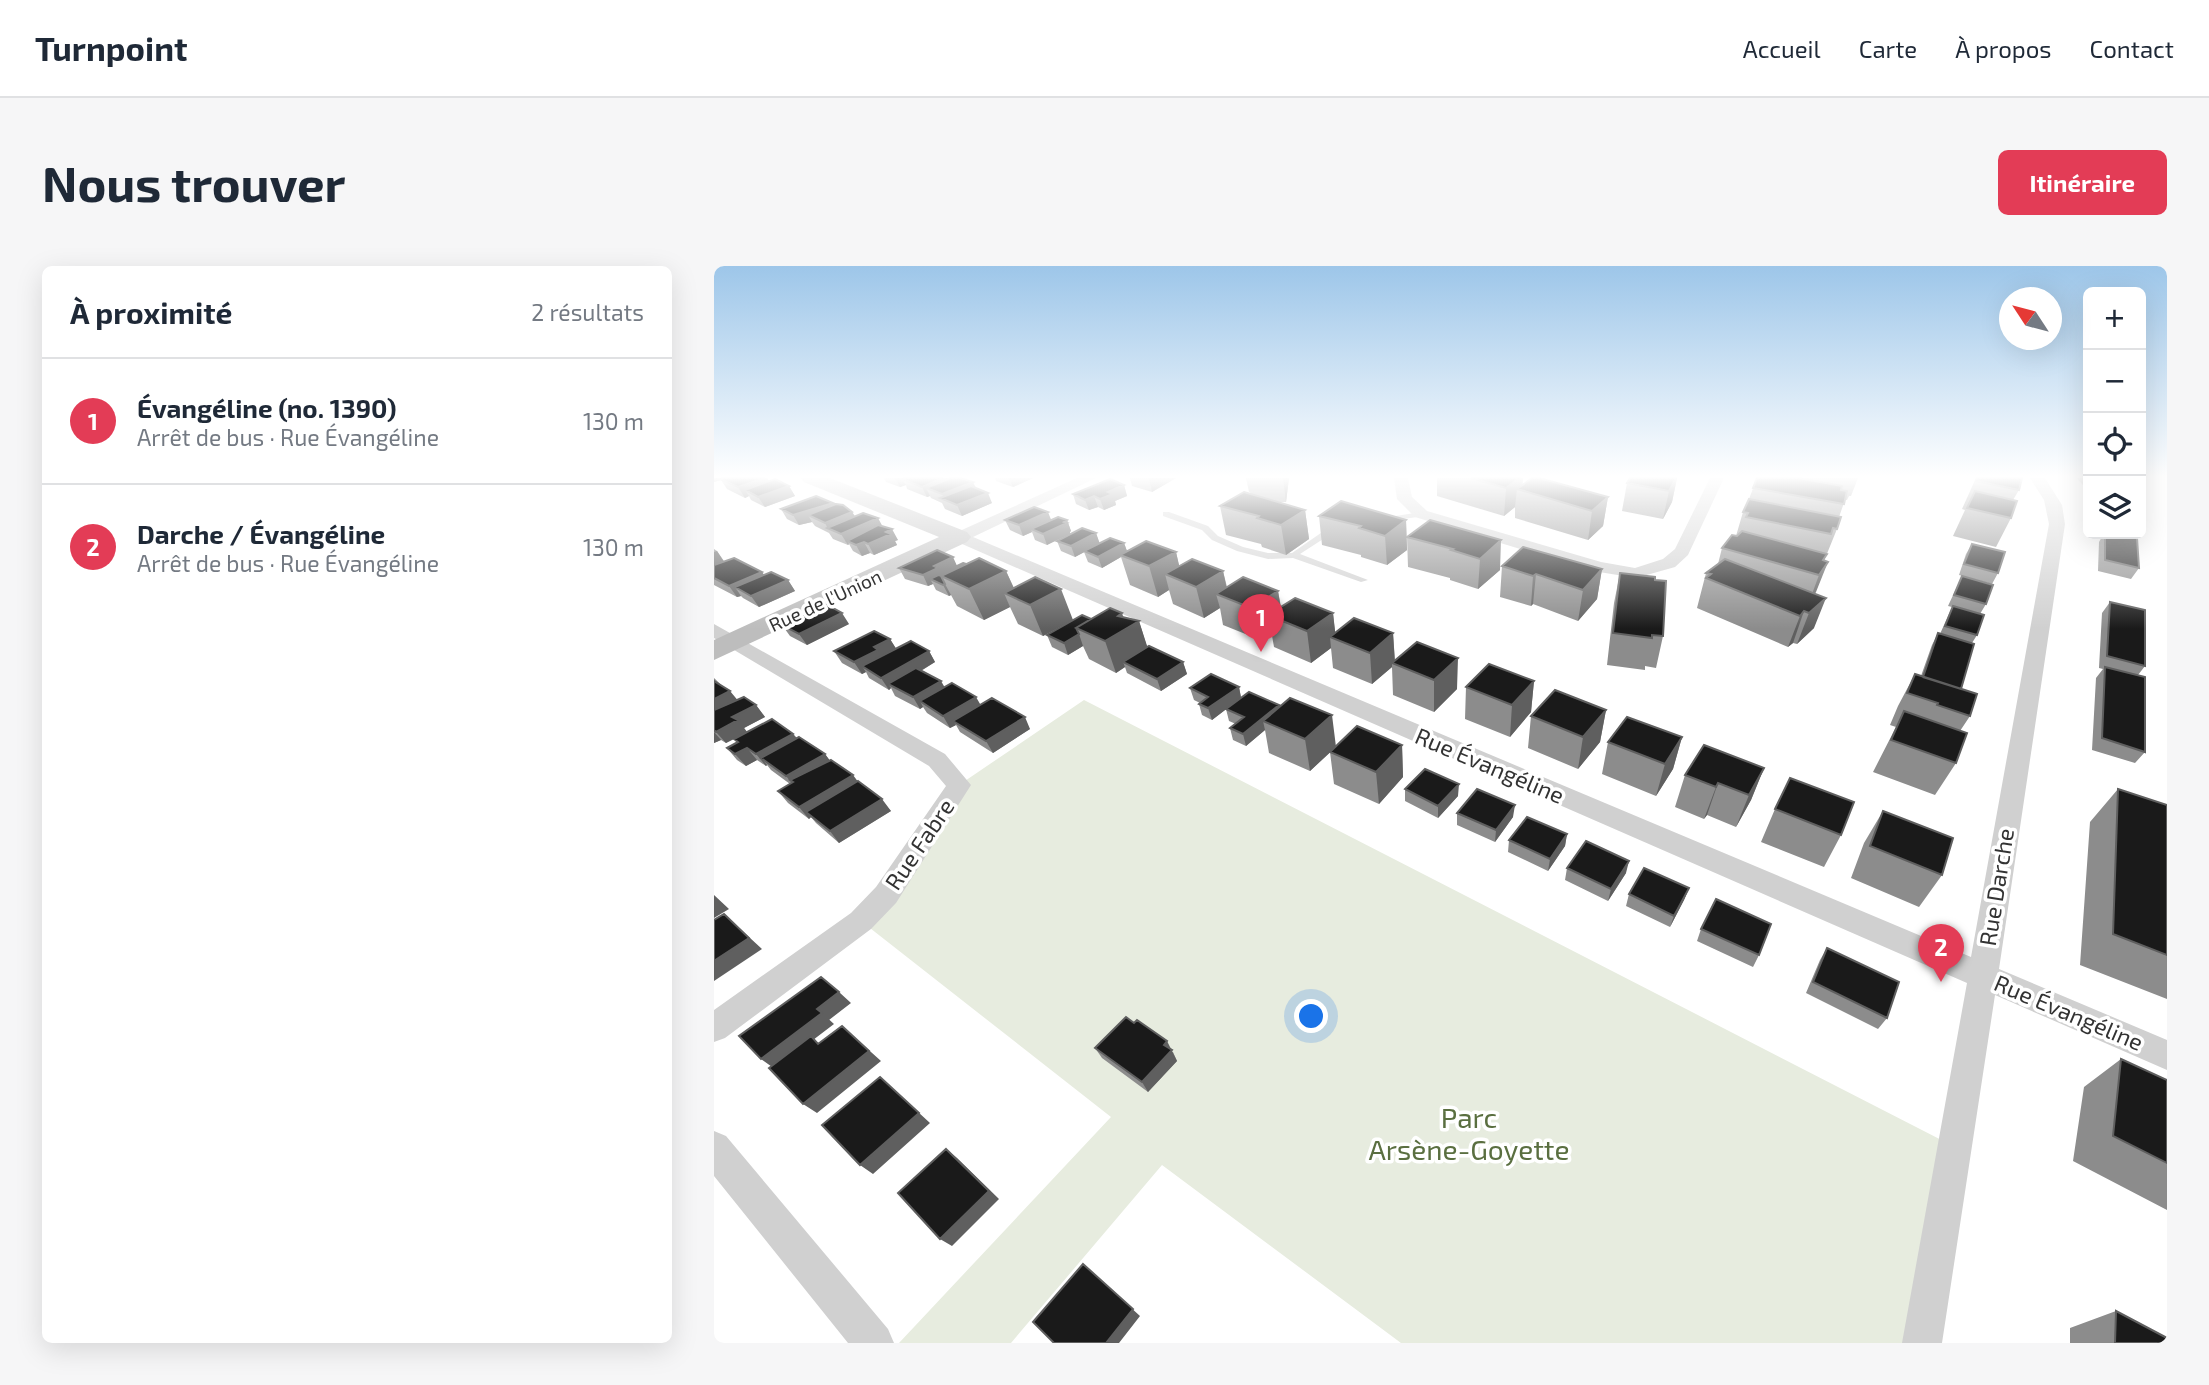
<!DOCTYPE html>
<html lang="fr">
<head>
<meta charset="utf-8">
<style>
	:root { --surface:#fff; --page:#f6f6f7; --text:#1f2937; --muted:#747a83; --line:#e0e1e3; --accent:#e33c56 }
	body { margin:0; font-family:"Exo 2",sans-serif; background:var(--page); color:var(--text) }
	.controls { position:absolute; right:21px; top:21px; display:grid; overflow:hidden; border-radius:10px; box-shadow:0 7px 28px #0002 }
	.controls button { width:63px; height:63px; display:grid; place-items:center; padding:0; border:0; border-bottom:2px solid var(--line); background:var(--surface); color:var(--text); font:35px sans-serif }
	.compass { position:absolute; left:1285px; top:21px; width:63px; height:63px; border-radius:50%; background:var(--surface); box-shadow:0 7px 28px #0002; rotate:306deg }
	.you { position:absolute; left:598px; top:751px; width:24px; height:24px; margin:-18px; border:5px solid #fff; border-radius:50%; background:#1a73e8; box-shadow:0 0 0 10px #1a73e833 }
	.badge { display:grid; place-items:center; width:46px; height:46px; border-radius:50%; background:var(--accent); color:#fff; font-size:23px; font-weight:700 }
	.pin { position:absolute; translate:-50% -58px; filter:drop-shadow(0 2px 4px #0008) }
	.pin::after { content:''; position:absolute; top:37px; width:24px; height:21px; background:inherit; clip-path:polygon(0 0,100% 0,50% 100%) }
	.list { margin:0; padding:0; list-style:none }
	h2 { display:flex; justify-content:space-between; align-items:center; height:91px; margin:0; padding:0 28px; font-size:30px }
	h2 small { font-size:23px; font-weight:400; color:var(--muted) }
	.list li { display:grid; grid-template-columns:46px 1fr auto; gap:21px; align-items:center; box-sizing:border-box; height:126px; padding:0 28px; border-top:2px solid var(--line) }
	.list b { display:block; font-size:26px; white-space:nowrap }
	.list p { margin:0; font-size:23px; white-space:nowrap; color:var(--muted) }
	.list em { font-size:23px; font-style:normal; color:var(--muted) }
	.icon { flex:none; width:38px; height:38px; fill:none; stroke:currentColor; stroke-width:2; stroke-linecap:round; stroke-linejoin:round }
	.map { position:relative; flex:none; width:1453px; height:1077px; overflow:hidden; border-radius:10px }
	header { display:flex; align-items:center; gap:42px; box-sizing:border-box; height:98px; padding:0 35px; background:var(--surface); border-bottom:2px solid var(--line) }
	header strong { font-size:33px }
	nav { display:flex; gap:38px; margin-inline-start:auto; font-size:24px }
	.intro { display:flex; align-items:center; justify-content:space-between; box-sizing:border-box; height:168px; padding:0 42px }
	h1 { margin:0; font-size:49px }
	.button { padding:18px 32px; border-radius:10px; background:var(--accent); color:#fff; font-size:24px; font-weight:700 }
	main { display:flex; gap:42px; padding:0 42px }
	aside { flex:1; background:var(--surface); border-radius:10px; box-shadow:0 7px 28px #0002 }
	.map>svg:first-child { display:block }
</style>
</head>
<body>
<header>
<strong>Turnpoint</strong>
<nav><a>Accueil</a><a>Carte</a><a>À propos</a><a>Contact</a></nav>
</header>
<div class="intro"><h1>Nous trouver</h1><a class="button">Itinéraire</a></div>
<main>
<aside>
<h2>À proximité<small>2 résultats</small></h2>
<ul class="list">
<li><span class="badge">1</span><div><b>Évangéline (no. 1390)</b><p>Arrêt de bus · Rue Évangéline</p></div><em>130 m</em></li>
<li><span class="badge">2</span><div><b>Darche / Évangéline</b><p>Arrêt de bus · Rue Évangéline</p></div><em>130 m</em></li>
</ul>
</aside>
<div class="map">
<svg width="1453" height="1077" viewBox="0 0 1453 1077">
	<rect width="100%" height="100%" fill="#fff"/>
	<path fill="#e7ecdf" d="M370 434 1243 882 1208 1077H687L448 899 297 1077H185L397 851 147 655 245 519Z"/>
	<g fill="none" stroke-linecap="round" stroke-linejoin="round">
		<path fill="#d0d0d0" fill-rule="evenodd" d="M449 246H455L494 260 504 270 529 281 554 287H578L617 260H623V264L586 288 654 314 647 316 579 292 554 293 523 285 498 274 488 264 449 250Z
			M707 246H710V250L669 256 665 254 669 252Z"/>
		<path fill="#d0d0d0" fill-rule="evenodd" d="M363 212H382L259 271 1257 691 1335 258 1330 234 1316 212H1331L1348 239 1351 258 1285 703 1453 774V804L1281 729 1228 1077H1188L1253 717 239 274 237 271 239 268Z
			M680 212H694L698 231 713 245 887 296 921 302 949 293 961 283 996 212H1010L974 289 961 301 922 312 879 305 701 251 683 233Z
			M0 358 231 488 257 519 182 637 157 663 11 772 0 776V744L137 647 162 621 232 520 215 500 0 372Z
			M0 865 12 870 174 1063 180 1077H134L0 910Z"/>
		<path fill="#bdbdbd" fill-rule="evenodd" d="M87 212H116L253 266 257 271 253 276 0 394V374L225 271 90 216Z"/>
	</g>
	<path fill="#8c8c8c" d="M0 212H53L55 216 75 220 81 230 51 241 37 234 35 230 31 232 13 223 7 214 0 216Z
		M170 212H246L262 222 278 237 248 250 231 243 228 237 217 232 216 230 213 231 193 223 192 219 186 221 172 216Z
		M281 212H319L299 221 282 215Z
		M416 212H462L438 226 418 220Z
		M532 212H575L572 236H563L591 244 595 273 572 289 548 281 547 278 512 269 506 240 537 228 536 226H535Z
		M723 212H809L808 219 894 231 889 260 874 274 801 252V241L790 250 723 230Z
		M916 212H963L958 236 949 253 908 245 913 217Z
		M1043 212H1144L1137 230H1135L1133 234H1131L1125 251 1123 263 1110 295 1101 327 1100 362 1083 378 1079 377 1074 381 983 342 992 307 1004 298 1008 282 1022 270 1029 246 1035 233Z
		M1262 212H1308L1305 224 1299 234 1297 252 1282 281 1239 270 1251 244 1248 243Z
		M1363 212H1374V225Z
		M410 219 413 230 401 235 402 239 390 244 384 241 375 244 362 238 359 228Z
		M120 239 138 246 141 250 169 261 184 274 181 275 183 279 160 289 156 287 148 290 139 285 135 278 134 279 119 273 115 267 101 260 98 256 85 259 73 253 67 243Z
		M605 250 692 254 693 284 673 299 647 291V289L608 279Z
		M291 254H353L357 265 333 279 321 274 318 266 309 270 296 264Z
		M716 254 786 304 764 323 736 314V312L694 301 693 271Z
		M382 267 385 277H410L413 285 462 286 465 300 509 305 513 321 564 325 567 341 619 347 621 367H679L681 395 743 423 720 446 679 429 678 401 658 418 619 402 617 382 597 397 560 381 557 364 544 373 509 359 506 342 490 352 459 338 455 324 444 331 416 319 407 291 388 302 374 296 370 286 361 291 347 285 343 275Z
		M1387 268H1423L1421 272 1425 302 1417 313 1384 305 1385 276 1389 269Z
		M1258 278 1284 307 1278 318 1245 309 1252 288Z
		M0 283 3 285 10 295 50 309 74 314 81 325 45 341 29 332 27 330 23 331 0 319Z
		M252 298 292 305 300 322 359 354 329 370 304 358 296 341 270 354 243 340 237 329 235 330 222 324 219 318 214 320 191 313 185 302 243 300Z
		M788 300 888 303 883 333 864 355 819 338 817 340 786 331Z
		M906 307 949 370 942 402 931 400V404L893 399 900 337Z
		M1248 310 1272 338 1266 348 1263 369 1258 377 1247 423 1256 450 1246 465 1242 497 1221 529 1159 506 1182 461 1176 459 1184 440 1201 408 1207 410 1218 379 1224 367 1226 368 1238 341 1234 340Z
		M1396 336 1431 400 1424 409 1431 486 1421 497 1378 484 1382 412 1389 403 1385 402 1388 347Z
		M409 351 425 355 433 381 469 396 473 408 447 425 413 407 411 401 402 407 375 393 369 380 354 389 338 381 333 369 377 353Z
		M135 358 93 379 76 370 68 359Z
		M176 373 182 383 215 385 221 396 207 405 230 421 316 463 279 487 246 466 242 459 236 462 213 447 209 441 206 443 181 430 177 422 175 424 155 412 152 406 148 408 128 397 120 385Z
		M0 412 23 434 42 439 51 451 30 462 33 466 79 468 83 472 111 488 116 495 144 516 177 545 125 577 102 557 97 551 95 553 74 537 64 525 76 518 57 504 53 499 52 500 43 494 32 500 23 494 13 482 23 477 20 473 12 477 7 474 0 477Z
		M820 415 817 446 796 471 751 453 752 421Z
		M525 421 527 431 565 441 622 480 688 479 689 511 665 538 620 518 616 486 596 505 555 487 551 464 532 480 519 474 516 462 522 458 515 455 512 443 498 454 488 449 485 438 486 437 480 434 476 422Z
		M892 444 886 476 864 503 814 482 817 450Z
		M968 471 959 503 942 530 888 508 894 476Z
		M1050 502 1037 534 1022 561 993 549 990 553 961 541 971 509Z
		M691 523 744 530 724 552 691 535Z
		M1404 523 1453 539V733L1366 699 1376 556Z
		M1061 543 1127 569 1110 601 1047 576Z
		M1169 545 1228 609 1205 641 1137 612 1150 577Z
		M743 547 799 551 781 576 743 559Z
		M853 568 851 580 834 605 794 586 795 574Z
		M853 602 912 607 894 635 851 614Z
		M975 622 970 634 956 661 912 640 915 628Z
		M987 663 1045 689 1039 701 983 675Z
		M1113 682 1173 752 1164 763 1092 727 1106 694Z
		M381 782 459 786 463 795 434 826 388 792Z
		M1407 793 1453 814V944L1359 895 1370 821Z
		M1402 1045 1453 1077H1356V1062Z"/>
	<path fill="#5f5f5f" d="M0 212H16L6 213 7 214 0 216Z
		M53 212 59 222 31 224 35 230 31 232 24 221Z
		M181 212H209L188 213 192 219 186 221Z
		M229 212H238L212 222 216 230 213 231 208 221Z
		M295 212H319L299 221Z
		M435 212H462L438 226Z
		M569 212H575L572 236Z
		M805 212H809L808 225 803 223 801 241 790 250 792 222Z
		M962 212H963L958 236 949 253 955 225Z
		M259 216 264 226 231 234 228 228Z
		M410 219 413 230 401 235 402 239 390 244 386 233 394 226Z
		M75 220 81 230 51 241 44 231Z
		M274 227 278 237 248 250 243 239Z
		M380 230 384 241 375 244 371 234Z
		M894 231 889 260 874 274 878 245Z
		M119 237 125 248 94 249 98 256 85 259 79 249Z
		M591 244 595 273 572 289 567 259Z
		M138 246 144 256 114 263 111 257Z
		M334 246 338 256 317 263 318 266 309 270 305 259Z
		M164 252 170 263 133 275 135 278 134 279 127 268Z
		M353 254 357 265 356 266V268L333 279 329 268Z
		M692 254 693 284 673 299 671 270Z
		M178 263 184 274 181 275 183 279 160 289 154 278 172 266Z
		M382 267 386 278 361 291 357 280Z
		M787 274 786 304 764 323 766 293Z
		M150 276 156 287 148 290 142 279Z
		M410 277 414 288 406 289 407 291 388 302 384 291Z
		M3 285 10 296 0 300V286Z
		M462 286 469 316 451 308 455 324 444 331 435 300Z
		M239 291 244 302 227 310 216 313 219 318 214 320 209 309 220 300Z
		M1114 296 1102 326 1094 339 1105 309Z
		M888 303 883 333 864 355 869 324Z
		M292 305 305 334 290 327 296 341 270 354 255 323Z
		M509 305 515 333 502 328 506 342 490 352 482 321Z
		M48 306 56 317 21 321 27 330 23 331 15 320Z
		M822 308 819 338 817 340 819 310Z
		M74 314 81 325 45 341 37 330Z
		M231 318 237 329 235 330 229 319Z
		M347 323 359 354 329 370 316 339Z
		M564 325 569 356 554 349 557 364 544 373 537 342Z
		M1112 332 1100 362 1083 378 1095 347Z
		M1090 345 1079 377 1074 381 1086 350Z
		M128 347 135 358 93 379 85 368Z
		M408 347 413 362 425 355 435 386 409 396 411 401 402 407 391 375 404 350Z
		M619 347 622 373 616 371 617 382 597 397 593 365Z
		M679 367 681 399 678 397V401L658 418 656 387Z
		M365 368 369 380 354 389 350 377Z
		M176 373 183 384 148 400 152 406 148 408 140 396 160 381Z
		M215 385 221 396 180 421 174 418 177 422 175 424 167 412Z
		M744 392 743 423 720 446V414Z
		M469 396 473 408 447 425 443 413Z
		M227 415 234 427 206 435 209 441 206 443 199 431Z
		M820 415 817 446 796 471 798 439Z
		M525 421 527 432 498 454 494 442Z
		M16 425 26 437 0 450V433Z
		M262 431 269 443 239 455 242 459 236 462 229 450Z
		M42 439 51 451 30 462 33 466 12 477 2 466 18 451Z
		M565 439 567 451 549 455 551 464 532 480 529 468Z
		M892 444 886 476 864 503 869 471Z
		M618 449 622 481 596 505 591 473Z
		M311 451 316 463 279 487 272 475Z
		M0 466 7 474 0 477Z
		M79 468 89 480 47 492 53 499 52 500 42 488Z
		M968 471 959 503 942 530 951 498Z
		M688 479 689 511 665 538 662 506Z
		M33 482 43 494 32 500 21 488Z
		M111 488 120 500 76 514 82 522 72 510Z
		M1050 502 1037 534 1022 561 1035 529Z
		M139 509 148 521 92 546 97 551 95 553 85 541Z
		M1004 517 993 549 990 553 1002 521Z
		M745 518 744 530 724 552V540Z
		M168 533 177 545 125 577 116 565Z
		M801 539 799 551 781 576 782 564Z
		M853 568 851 580 834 605 836 593Z
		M915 595 912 607 894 635 897 623Z
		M975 622 970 634 956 661 960 650Z
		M0 629 15 643 0 652Z
		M10 648 48 683 0 715V695Z
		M125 726 137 737 115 754 103 743Z
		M108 747 120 758 61 803 47 793Z
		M128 760 167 795 103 847 89 838Z
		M453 775 463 795 434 826 428 816 450 779Z
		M166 811 216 857 159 908 146 899Z
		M232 883 243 892 285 933 238 980 226 973Z
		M369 998 426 1050 405 1077H392Z"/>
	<path fill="#1a1a1a" stroke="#5f5f5f" stroke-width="2" d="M8 212H51L24 221 6 213Z
		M190 212H229L208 221 188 213Z
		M237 212H246L259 216 228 228 212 222Z
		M757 212H805L792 222Z
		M818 212H825L894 231 878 245 803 223Z
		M916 212H962L955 225 913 217Z
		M1043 212H1084L1128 220 1127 224 1133 225 1130 238 1039 222Z
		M1263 212H1308L1305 224 1262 215Z
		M61 213 75 220 44 231 31 224Z
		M396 213 410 219 394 226 399 228 386 233 380 230 371 234 359 228Z
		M257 220 274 227 243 239 226 232Z
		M1261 225 1303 235 1297 252 1253 242Z
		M530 226 591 244 567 259 543 252 545 250 506 240Z
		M102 230 119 237 79 249 67 243Z
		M1035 233 1127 251 1123 263 1119 262 1117 268 1032 251 1034 247 1029 246Z
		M627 235 692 254 671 270 645 262 647 260 605 250Z
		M122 238 129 239 138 246 111 257 94 249Z
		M320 241 334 246 305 259 291 254Z
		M149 247 164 252 127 268 113 262Z
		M344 251 353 254 350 256 353 257 329 268 317 263Z
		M716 254 787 274 766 293 737 284 739 283 693 271Z
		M164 259 178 263 172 266 177 268 154 278 150 276 142 279 133 275Z
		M368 262 382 267 357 280 343 275Z
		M1028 265 1113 288 1109 294 1114 296 1105 309 1008 282 1018 269 1023 270Z
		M1391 268H1402L1423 272 1425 302 1391 294Z
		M396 272 410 277 384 291 370 285Z
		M432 275 462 286 435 300 406 289Z
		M1258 278 1291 286 1284 307 1250 298Z
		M809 281 888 303 869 324 822 308 819 310 788 300Z
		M223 284 239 291 220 300 224 302 209 309 185 302Z
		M20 292 48 306 15 320 0 312V299Z
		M265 292 292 305 255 323 227 310Z
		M478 293 509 305 482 321 451 308Z
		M1011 293 1112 332 1095 347 1090 345 1086 350 992 312 997 308 992 307Z
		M249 297 252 298 227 310 231 318 229 319 216 313Z
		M57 306 74 314 37 330 21 321Z
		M906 307 941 311V314L952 315 949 370 938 369V372L899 367Z
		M1248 310 1279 319 1272 338 1240 329Z
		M321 311 347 323 316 339 290 327Z
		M529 311 564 325 537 342 502 328Z
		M581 332 619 347 593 365 554 349Z
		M1396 336 1431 344V400L1393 390Z
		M112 338 128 347 85 368 68 359Z
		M1239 340 1270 349 1263 369 1231 360Z
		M396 342 408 347 404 350 425 355 391 375 362 362Z
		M368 349 377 353 362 362 365 368 350 377 333 369Z
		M640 352 679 367 656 387 616 371Z
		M160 365 176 373 160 381 164 384 140 396 120 385Z
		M1224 367 1260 378 1247 423 1209 411Z
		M197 375 215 385 167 412 148 400Z
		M703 376 744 392 720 414 678 397Z
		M435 380 469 396 443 413 409 396Z
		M775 398 820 415 798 439 752 421Z
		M1391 401 1431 411V486L1388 472Z
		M202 402 227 415 199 431 174 418Z
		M497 408 525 421 494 442 485 438 494 431 476 422Z
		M1201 408 1263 428 1256 450 1223 439 1224 437 1193 427Z
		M0 415 16 425 0 433Z
		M238 417 262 431 229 450 206 435Z
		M841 424 892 444 869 471 817 450Z
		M535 426 565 439 529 468 516 462 530 451 512 443Z
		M30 431 42 439 18 451 24 454 2 466 0 464V444Z
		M278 432 311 451 272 475 239 455Z
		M576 432 618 449 591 473 549 455Z
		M1190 445 1253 467 1242 497 1177 474Z
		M913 451 968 471 951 498 894 476Z
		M58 453 79 468 42 488 33 482 21 488 13 482 24 476 20 473Z
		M643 460 688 479 662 506 616 486Z
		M85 471 111 488 72 510 47 492Z
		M990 479 1050 502 1035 529 1004 517 1002 521 971 509Z
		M117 494 139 509 85 541 64 525 79 516 76 514Z
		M711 503 745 518 724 540 691 523Z
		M1076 512 1140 536 1127 569 1061 543Z
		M144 515 168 533 116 565 92 546Z
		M763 523 801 539 782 564 743 547Z
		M1404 523 1453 539V689L1399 668Z
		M1169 545 1239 572 1228 609 1156 580Z
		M813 551 853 568 836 593 795 574Z
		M872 575 915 595 897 623 853 602Z
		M930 602 975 622 960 650 915 628Z
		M1002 633 1057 658 1045 689 987 663Z
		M10 648 35 672 0 695V654Z
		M1113 682 1185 716 1173 752 1099 716Z
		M107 711 125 726 103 743 108 747 47 793 25 770Z
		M412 751 420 757 423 754 453 775 450 779 458 784 428 816 381 782Z
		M128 760 155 785 89 838 55 802 97 770 104 778Z
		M1407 793 1453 814V897L1399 870Z
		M166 811 205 847 146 899 108 859Z
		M232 883 275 925 226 973 184 927Z
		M369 998 419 1043 392 1077H340L319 1056Z
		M1402 1045 1453 1072V1077H1401Z"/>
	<linearGradient id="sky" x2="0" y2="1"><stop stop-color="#9dc6e9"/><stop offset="0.58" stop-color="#fff"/><stop offset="1" stop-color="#fff" stop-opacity="0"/></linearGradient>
	<rect width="1453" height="363" fill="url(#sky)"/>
	<g text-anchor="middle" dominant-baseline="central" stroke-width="7" stroke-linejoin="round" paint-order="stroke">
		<g font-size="19" fill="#333" stroke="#fff">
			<text transform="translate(111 334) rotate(-25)">Rue de l'Union</text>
		</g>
		<g font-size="23" fill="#333" stroke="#fff">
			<text transform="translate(776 499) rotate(23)">Rue Évangéline</text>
			<text transform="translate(205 578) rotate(-56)">Rue Fabre</text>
			<text transform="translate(1282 621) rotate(-81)">Rue Darche</text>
			<text transform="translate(1355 746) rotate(23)">Rue Évangéline</text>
		</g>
		<g font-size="28" fill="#5a6f40" stroke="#fff">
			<text x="755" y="851">Parc<tspan x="755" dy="32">Arsène-Goyette</tspan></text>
		</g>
	</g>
</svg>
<div class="controls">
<button>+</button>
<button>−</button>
<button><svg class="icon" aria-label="locate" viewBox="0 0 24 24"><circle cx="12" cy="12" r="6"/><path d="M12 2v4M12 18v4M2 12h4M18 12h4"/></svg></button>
<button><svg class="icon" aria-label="layers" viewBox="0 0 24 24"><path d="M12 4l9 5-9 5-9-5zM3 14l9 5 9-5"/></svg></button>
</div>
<svg class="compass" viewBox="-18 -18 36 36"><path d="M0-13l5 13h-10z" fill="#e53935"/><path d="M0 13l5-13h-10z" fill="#747a83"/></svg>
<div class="you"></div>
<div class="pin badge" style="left:547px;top:386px">1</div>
<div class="pin badge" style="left:1227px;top:716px">2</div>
</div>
</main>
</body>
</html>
